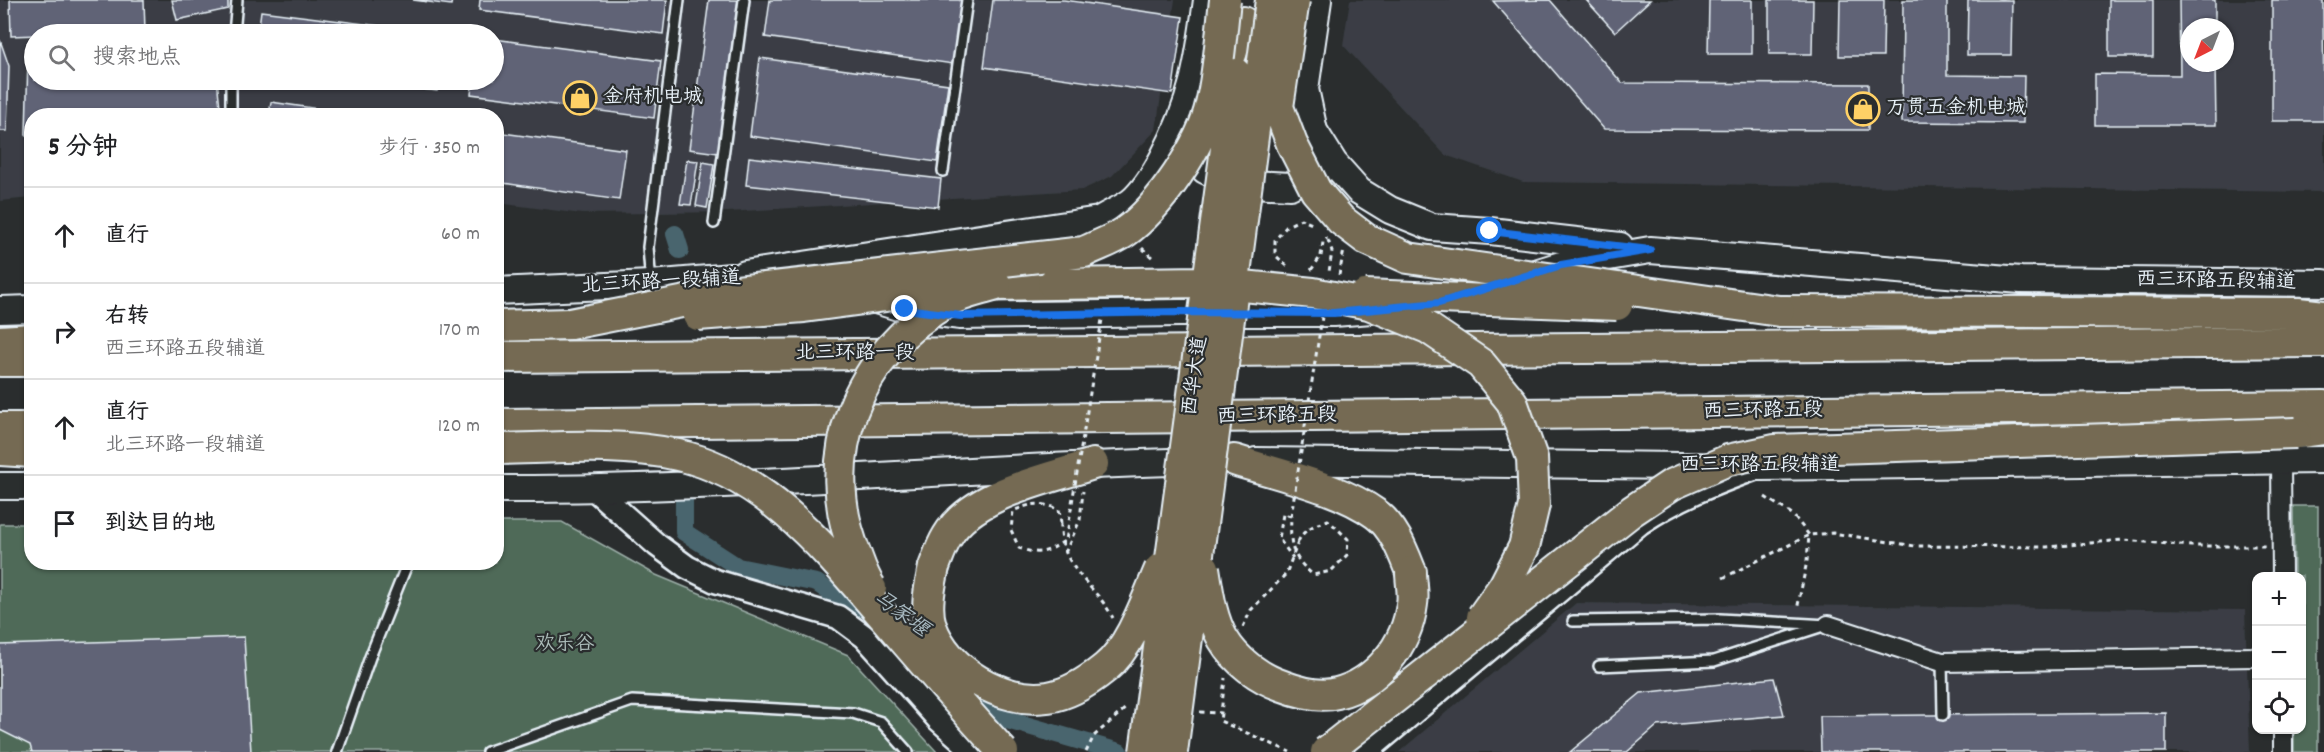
<!DOCTYPE html>
<html lang="zh">
<head>
<meta charset="utf-8">
<style>
	:root { --surface:#fff; --page:#f2f2f2; --text:#202124; --muted:#757577; --line:#e0e0e0 }
	body { margin:0; font-family:Dekko,"LXGW WenKai TC",sans-serif; background:var(--page); color:var(--text) }
	.controls { position:absolute; right:18px; bottom:18px; display:grid; overflow:hidden; border-radius:12px; box-shadow:0 2px 4px #0004 }
	.controls button { width:54px; height:54px; display:grid; place-items:center; padding:0; border:0; border-bottom:2px solid var(--line); background:var(--surface); color:var(--text); font:30px sans-serif }
	.compass { position:absolute; left:2180px; top:18px; width:54px; height:54px; border-radius:50%; background:var(--surface); box-shadow:0 2px 4px #0004; rotate:222deg }
	.stop { position:absolute; width:18px; height:18px; margin:-14px; border:4px solid #1a73e8; border-radius:50%; background:#fff }
	.stop.end { background:#1a73e8; border-color:#fff; box-shadow:0 2px 6px #0008 }
	.list { margin:0; padding:0; list-style:none }
	h2 { display:flex; justify-content:space-between; align-items:center; height:78px; margin:0; padding:0 24px; font-size:26px }
	h2 small { font-size:20px; font-weight:400; color:var(--muted) }
	.list li { display:grid; grid-template-columns:39px 1fr auto; gap:18px; align-items:center; box-sizing:border-box; height:96px; padding:0 24px; border-top:2px solid var(--line) }
	.list b { display:block; font-size:22px; white-space:nowrap }
	.list p { margin:0; font-size:20px; white-space:nowrap; color:var(--muted) }
	.list em { font-size:20px; font-style:normal; color:var(--muted) }
	.icon { flex:none; width:33px; height:33px; fill:none; stroke:currentColor; stroke-width:2; stroke-linecap:round; stroke-linejoin:round }
	.map { position:relative; flex:none; width:2324px; height:752px; overflow:hidden }
	.search { position:absolute; background:var(--surface); box-shadow:0 2px 4px #0004; left:24px; top:24px; width:480px; height:66px; display:flex; align-items:center; gap:15px; box-sizing:border-box; padding:0 21px; border-radius:33px; color:var(--muted); font-size:22px }
	.panel { position:absolute; background:var(--surface); box-shadow:0 2px 4px #0004; left:24px; top:108px; width:480px; height:462px; border-radius:24px }
	.map>svg:first-child { display:block }
</style>
</head>
<body>
<div class="map">
<svg width="2324" height="752" viewBox="0 0 2324 752">
	<rect width="100%" height="100%" fill="#2a2d2e"/>
	<filter id="ink" filterUnits="userSpaceOnUse"><feTurbulence type="fractalNoise" baseFrequency=".0167" numOctaves="2"/><feDisplacementMap in="SourceGraphic" scale="12" xChannelSelector="R" yChannelSelector="G"/><feConvolveMatrix kernelMatrix="1 2 1 2 8 2 1 2 1" color-interpolation-filters="sRGB"/></filter>
	<g filter="url(#ink)">
		<path fill="#3a3e44" fill-rule="evenodd" d="M0 0H1175L1156 130 1112 176 1082 190 728 212 582 214 497 203 496 116H32L31 198 0 201ZM34 34H494V80H34Z
			M1350 0H2324V192L1523 182 1445 155 1343 45ZM2189 27H2225V63H2189Z
			M1576 603 2245 610 2250 752H1399Z"/>
		<path fill="#506a59" stroke="#9caea8" stroke-width="1.5" d="M2293 506H2318V752H2294V730H2302V576H2294Z
			M497 522H562L656 575 848 655 937 752H0V524H31L32 562H496Z"/>
		<g fill="none" stroke-linecap="round" stroke-linejoin="round">
			<path stroke="#49656e" stroke-width="18" d="M675 234 680 250
				M684 498V532L738 567 817 583 883 631
				M954 682 1004 719 1119 752"/>
		</g>
		<path fill="#616476" stroke="#e8f1f8" stroke-width="1.5" d="M10 0H144L145 31 11 36Z
			M172 0H228V9L177 20Z
			M413 0H452L451 5Z
			M480 0H667L663 34 479 10Z
			M709 0H738L718 153 689 149Z
			M770 0H961L953 64 765 37Z
			M993 0H1064L1183 17 1172 94 984 67Z
			M1550 0 1622 83 1868 84V130L1604 129 1493 1Z
			M1586 0H1650L1615 32Z
			M1709 0H1752V54H1708Z
			M1769 0H1813L1812 54H1769Z
			M1840 0H1884L1883 56H1839Z
			M1903 0H1947V75L2024 76 2023 123 1902 122Z
			M1968 0H2012L2011 55H1967Z
			M2109 0H2153V57H2109Z
			M2179 0H2215V27H2189V63H2215L2216 125H2095V74L2180 75Z
			M2272 0H2323L2324 121H2272Z
			M261 11 444 34H258Z
			M494 39 661 61 654 118 471 94 473 80H494Z
			M0 40 9 66 7 131H0Z
			M28 55H34V80H217L221 116H32V135H26Z
			M760 58 948 84 937 162 750 136Z
			M348 80H439L437 91Z
			M271 102 366 116H269Z
			M496 132 626 150 619 200 496 182Z
			M749 157 941 179 938 207 746 185Z
			M687 160 698 161 691 205 680 204Z
			M703 162 714 164 707 208 696 206Z
			M244 637 251 752H32L30 745 0 730V645Z
			M1774 678 1784 715 1657 726 1627 752H1570L1641 693Z
			M2166 713V752H1821L1820 716Z"/>
		<g fill="none" stroke-linecap="round" stroke-linejoin="round">
			<defs>
				<path id="service" d="M234 34 237 0
					M231 80V116
					M943 171 967 0
					M714 223 744 0
					M651 284 648 247 679 0
					M1573 621 1720 619 1828 625
					M1942 662 1943 715
					M1599 666 1714 661 1820 627
					M337 752 370 657 408 562
					M487 752 632 701 853 713 881 722 908 752"/>
				<path id="minor" d="M2281 462 2282 576
					M1828 625 1942 662 2256 657
					M2283 730V752"/>
				<path id="tertiary" d="M595 490 657 545 687 567 715 581 838 617 865 637 938 719 975 752
					M1366 752 1640 523C1677 498 1713 484 1754 469"/>
				<path id="secondary" d="M1318 0 1305 89 1314 131 1334 163 1359 191 1390 210 1432 227 1490 231 1620 246
					M1176 140 1205 170 1232 183 1290 186 1326 167
					M745 274 1099 220C1109 214 1121 209 1131 202 1144 191 1155 173 1163 158 1193 102 1199 61 1207 0
					M1529 275 1561 265 1650 250 2021 280 2324 283
					M496 291 651 284 731 277 766 280
					M872 299 905 309 961 316 1179 313H1334L1371 310
					M0 310 32 309
					M1256 461 1760 467 2324 460
					M0 486H32
					M496 489C732 490 967 467 1202 461"/>
				<path id="trunk" d="M1222 78 1243 22
					M996 285 1053 284
					M1779 311 2298 313 2324 316
					M496 326 570 324
					M0 341 32 339
					M496 357 2324 342
					M0 361H32
					M496 424 2324 406
					M0 428H32
					M2296 433 2324 429
					M0 450 32 452
					M1234 460C1277 474 1339 487 1376 514 1394 527 1403 552 1411 572
					M934 567C938 557 941 547 947 537 972 493 1048 479 1093 464"/>
			</defs>
			<use href="#service" stroke="#e8f1f8" stroke-width="14"/>
			<use href="#minor" stroke="#e8f1f8" stroke-width="22"/>
			<use href="#tertiary" stroke="#e8f1f8" stroke-width="27"/>
			<use href="#secondary" stroke="#e8f1f8" stroke-width="30"/>
			<use href="#trunk" stroke="#e8f1f8" stroke-width="34"/>
			<path stroke="#e8f1f8" stroke-width="3" stroke-dasharray="4.5 4.5" stroke-linecap="butt" d="M1321 256 1323 242 1327 238
				M1339 275 1344 250
				M1765 497 1792 514 1809 535 1807 561 1797 610
				M1291 516 1283 514 1279 539 1293 558
				M1061 523C1059 569 1095 583 1113 618
				M1065 553 1080 520 1083 491
				M1723 578 1809 535 1833 533 1915 546 2047 547 2123 540 2192 546H2265
				M1243 627 1251 610 1286 574 1298 542
				M1200 712 1221 713 1225 678
				M1221 713 1220 721 1290 752
				M1086 752 1094 736 1127 707"/>
			<use href="#service" stroke="#2a2d2e" stroke-width="9"/>
			<use href="#minor" stroke="#2a2d2e" stroke-width="18"/>
			<use href="#tertiary" stroke="#2a2d2e" stroke-width="22"/>
			<use href="#secondary" stroke="#2a2d2e" stroke-width="26"/>
			<use href="#trunk" stroke="#746b52" stroke-width="30"/>
			<defs>
				<path id="trunk-bridge" d="M1294 0 1278 107 1292 144 1316 191 1341 220 1366 239 1408 258 1779 311
					M1053 284 1204 282 1313 293 1369 304 1428 328 1481 364 1512 402 1532 458 1534 505 1524 547 1504 586 1482 617
					M1365 295 1617 305
					M698 315 804 307 901 294 967 288
					M570 324 737 291 1084 252C1098 245 1114 240 1125 232 1159 208 1202 145 1211 104 1219 71 1221 34 1225 0
					M496 449C556 448 619 442 678 455 770 475 833 559 891 625 928 668 965 710 1003 752
					M934 567C930 586 925 608 931 626 946 670 1002 704 1048 697 1069 694 1089 681 1105 668 1131 647 1147 599 1160 569
					M1204 568C1208 592 1211 618 1223 639 1236 661 1259 678 1283 686 1299 692 1319 698 1337 693 1377 683 1407 645 1412 604 1414 594 1411 582 1411 572
					M871 588C864 578 860 566 856 555 815 458 857 352 949 301 963 293 981 290 996 285
					M1145 752 1236 74
					M1172 752 1271 0
					M1326 752 1632 511 1671 485 1728 460 1775 450 2296 433"/>
			</defs>
			<use href="#trunk-bridge" stroke="#e8f1f8" stroke-width="34" stroke-linecap="butt"/>
			<path stroke="#e8f1f8" stroke-width="3" stroke-dasharray="4.5 4.5" stroke-linecap="butt" d="M1328 240 1332 251 1329 272
				M1142 248 1155 260
				M1287 266 1275 255V240L1287 226 1301 219 1314 225
				M1311 270 1321 256
				M1061 523 1059 509C1039 502 1032 503 1013 511L1011 530 1019 548C1041 556 1047 552 1066 540L1104 307
				M1298 542C1303 529 1315 525 1328 520L1348 539 1347 555 1331 571 1313 575C1290 555 1290 544 1291 516L1322 317"/>
			<use href="#trunk-bridge" stroke="#746b52" stroke-width="30"/>
		</g>
	</g>
	<g fill="none" stroke-linecap="round" stroke-linejoin="round" filter="url(#ink)">
		<path stroke="#1a73e8" stroke-width="8" d="M905 309 961 316 1179 312 1334 313 1439 303 1561 265 1650 250 1490 231"/>
	</g>
	<defs>
		<symbol id="shop-ring" viewBox="-11 -11 22 22"><circle r="9.5" fill="#2a2d2e" stroke="#ffd166" stroke-width="1.5"/><path d="M-5-2.5h2.3a2.7 3.5 0 0 1 5.4 0H5L5.5 6h-11ZM-1.5-2.5h3a1.5 2.3 0 0 0-3 0Z" fill="#ffd166"/></symbol>
	</defs>
	<g fill-rule="evenodd">
		<use href="#shop-ring" x="561" y="79" width="38" height="38"/>
		<use href="#shop-ring" x="1844" y="90" width="38" height="38"/>
	</g>
	<g text-anchor="middle" dominant-baseline="central" stroke-width="4.5" stroke-linejoin="round" paint-order="stroke">
		<g font-size="20" fill="#e8f1f8" stroke="#2a2d2e" text-anchor="start">
			<text x="603" y="98">金府机电城</text>
			<text x="1886" y="109">万贯五金机电城</text>
		</g>
		<g font-size="20" fill="#e8f1f8" stroke="#2a2d2e">
			<text transform="translate(2216 282) rotate(1)">西三环路五段辅道</text>
			<text transform="translate(661 283) rotate(-3)">北三环路一段辅道</text>
			<text x="855" y="354">北三环路一段</text>
			<text transform="translate(1196 376) rotate(-82)">西华大道</text>
			<text transform="translate(1763 412) rotate(-1)">西三环路五段</text>
			<text transform="translate(1277 417) rotate(-1)">西三环路五段</text>
			<text x="1760" y="466">西三环路五段辅道</text>
		</g>
		<g font-size="20" fill="#abbbb8" stroke="#2a2d2e">
			<text x="565" y="645">欢乐谷</text>
		</g>
		<g font-size="21" font-style="italic" fill="#a8b9c1" stroke="#2a2d2e">
			<text transform="translate(900 615) rotate(36)">马家堰</text>
		</g>
	</g>
</svg>
<div class="controls">
<button>+</button>
<button>−</button>
<button><svg class="icon" aria-label="locate" viewBox="0 0 24 24"><circle cx="12" cy="12" r="6"/><path d="M12 2v4M12 18v4M2 12h4M18 12h4"/></svg></button>
</div>
<svg class="compass" viewBox="-18 -18 36 36"><path d="M0-13l5 13h-10z" fill="#e53935"/><path d="M0 13l5-13h-10z" fill="#757577"/></svg>
<div class="stop" style="left:1490px;top:231px"></div>
<div class="stop end" style="left:905px;top:309px"></div>
<div class="search"><svg class="icon" aria-label="search" viewBox="0 0 24 24"><circle cx="10" cy="10" r="6"/><path d="M15 15l6 6"/></svg>搜索地点</div>
<section class="panel">
<h2>5 分钟<small>步行 · 350 m</small></h2>
<ul class="list">
<li><svg class="icon" aria-label="ahead" viewBox="0 0 24 24"><path d="M12 20V5M6 11l6-6 6 6"/></svg><div><b>直行</b></div><em>60 m</em></li>
<li><svg class="icon" aria-label="right" viewBox="0 0 24 24"><path d="M7 20v-9h11M14 6l5 5-5 5"/></svg><div><b>右转</b><p>西三环路五段辅道</p></div><em>170 m</em></li>
<li><svg class="icon" aria-label="ahead" viewBox="0 0 24 24"><path d="M12 20V5M6 11l6-6 6 6"/></svg><div><b>直行</b><p>北三环路一段辅道</p></div><em>120 m</em></li>
<li><svg class="icon" aria-label="arrive" viewBox="0 0 24 24"><path d="M6 21V4h12l-3 4 3 4H6"/></svg><div><b>到达目的地</b></div></li>
</ul>
</section>
</div>
</body>
</html>
